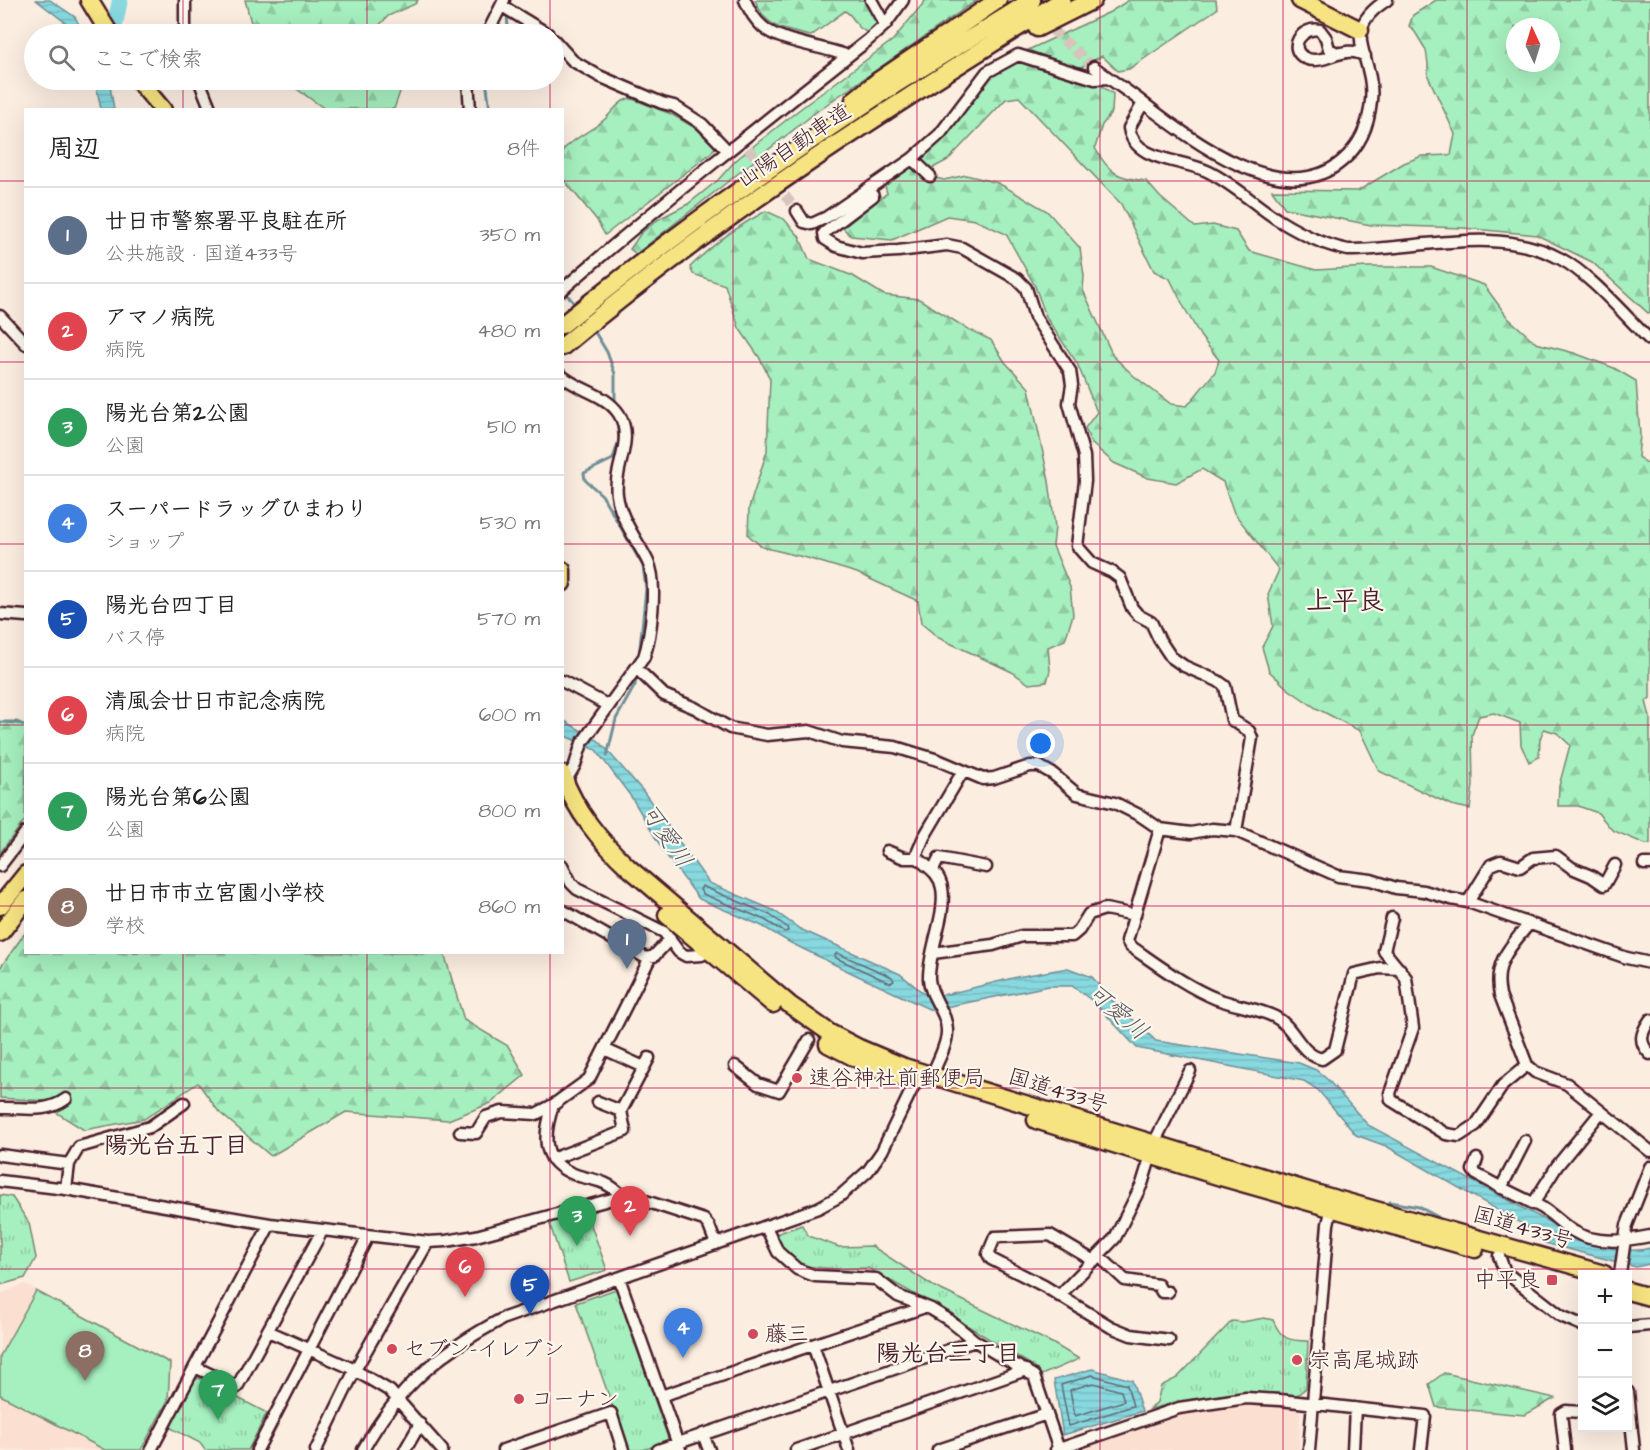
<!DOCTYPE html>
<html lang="ja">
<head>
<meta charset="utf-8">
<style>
	:root { --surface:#fff; --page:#f2f2f2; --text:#222; --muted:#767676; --line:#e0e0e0; --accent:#d93025 }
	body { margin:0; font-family:"Architects Daughter","Klee One",sans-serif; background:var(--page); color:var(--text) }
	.controls { position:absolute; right:18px; bottom:18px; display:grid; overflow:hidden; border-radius:0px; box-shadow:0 6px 24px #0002 }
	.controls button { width:54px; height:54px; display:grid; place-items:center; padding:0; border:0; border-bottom:2px solid var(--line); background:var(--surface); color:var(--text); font:30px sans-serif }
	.compass { position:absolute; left:1506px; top:18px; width:54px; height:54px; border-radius:50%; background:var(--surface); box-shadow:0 6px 24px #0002; rotate:356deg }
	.you { position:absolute; left:1041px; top:744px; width:21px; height:21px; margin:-15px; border:4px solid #fff; border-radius:50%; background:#1a73e8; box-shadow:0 0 0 9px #1a73e833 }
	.badge { display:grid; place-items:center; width:39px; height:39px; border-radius:50%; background:var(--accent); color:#fff; font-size:20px; font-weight:700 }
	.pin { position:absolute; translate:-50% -50px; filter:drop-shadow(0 2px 3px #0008) }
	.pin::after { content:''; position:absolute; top:32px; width:21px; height:18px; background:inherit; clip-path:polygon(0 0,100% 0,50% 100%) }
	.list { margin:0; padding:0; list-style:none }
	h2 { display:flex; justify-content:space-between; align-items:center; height:78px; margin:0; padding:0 24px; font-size:26px }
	h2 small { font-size:20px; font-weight:400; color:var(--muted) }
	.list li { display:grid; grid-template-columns:39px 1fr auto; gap:18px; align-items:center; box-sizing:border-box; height:96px; padding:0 24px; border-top:2px solid var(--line) }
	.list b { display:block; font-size:22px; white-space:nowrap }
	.list p { margin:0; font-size:20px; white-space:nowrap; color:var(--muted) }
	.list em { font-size:20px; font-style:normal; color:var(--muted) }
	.icon { flex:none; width:33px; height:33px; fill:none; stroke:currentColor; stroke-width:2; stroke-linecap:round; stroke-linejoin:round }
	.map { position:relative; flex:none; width:1650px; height:1450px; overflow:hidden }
	.search { position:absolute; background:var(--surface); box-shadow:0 6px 24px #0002; left:24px; top:24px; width:540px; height:66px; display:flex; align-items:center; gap:15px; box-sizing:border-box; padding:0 21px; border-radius:33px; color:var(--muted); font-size:22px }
	.panel { position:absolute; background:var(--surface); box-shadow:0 6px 24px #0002; left:24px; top:108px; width:540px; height:846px; border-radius:0px }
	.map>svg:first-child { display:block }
</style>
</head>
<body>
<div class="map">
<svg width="1650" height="1450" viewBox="0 0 1650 1450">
	<defs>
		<pattern id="grass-tufts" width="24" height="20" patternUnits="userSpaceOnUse" patternTransform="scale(1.5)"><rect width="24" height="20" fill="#a6efbe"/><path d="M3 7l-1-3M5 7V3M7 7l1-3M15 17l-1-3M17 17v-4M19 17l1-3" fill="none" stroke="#90cca3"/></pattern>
		<pattern id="forest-firs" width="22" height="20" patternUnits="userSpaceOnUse" patternTransform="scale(1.5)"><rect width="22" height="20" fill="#a6efbe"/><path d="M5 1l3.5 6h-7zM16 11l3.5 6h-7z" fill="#90cca3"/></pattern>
		<pattern id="water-rules" width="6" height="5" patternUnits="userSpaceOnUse" patternTransform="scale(1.5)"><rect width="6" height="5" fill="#87d9df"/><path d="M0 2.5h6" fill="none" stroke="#76bac0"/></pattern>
	</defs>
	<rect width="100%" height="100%" fill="#fbede0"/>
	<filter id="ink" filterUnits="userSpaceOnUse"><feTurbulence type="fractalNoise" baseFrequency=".0167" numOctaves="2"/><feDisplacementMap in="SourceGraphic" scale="12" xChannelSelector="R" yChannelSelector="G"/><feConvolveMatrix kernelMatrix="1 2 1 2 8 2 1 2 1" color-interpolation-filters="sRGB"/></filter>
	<g filter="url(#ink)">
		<path fill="#fbe0d2" d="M25 1284 171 1362 169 1401 142 1450H0V1294Z
			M1247 1405 1277 1406 1300 1410 1299 1450H1079L1180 1415 1212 1409Z"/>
		<path fill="url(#grass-tufts)" stroke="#788774" stroke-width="1.5" d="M0 1195 12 1197 29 1223 36 1258 25 1278 0 1285Z
			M586 1211 607 1270 569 1282 549 1222Z
			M802 1225 808 1236 839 1247 872 1246 933 1286 1052 1343 1079 1359 1039 1376 1033 1366 939 1308 868 1268 836 1269 804 1266 784 1251 776 1234Z
			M616 1289 669 1441 643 1450H628L576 1303Z
			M1264 1318 1273 1320C1281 1339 1288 1341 1308 1341L1306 1388 1297 1395C1243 1390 1202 1395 1150 1409L1157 1402 1161 1386 1177 1378 1232 1321 1242 1322Z
			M199 1378 267 1413 248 1450H205L200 1443 169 1427 193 1380Z"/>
		<path fill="url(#forest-firs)" stroke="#788774" stroke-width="1.5" fill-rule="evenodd" d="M245 0H418L415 4 388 16 371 34H254Z
			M755 0H864L877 23 876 30 870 34C852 26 857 18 845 11L811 36C784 30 766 29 755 0Z
			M926 0H977L820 109 636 254 630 249 641 233 659 219 688 204 718 180 736 160 800 109 893 40Z
			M1129 0H1216L1217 9 1129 69 1118 71 1102 56 1079 68 1028 50 1110 12Z
			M1436 0H1650V312L1648 313 1592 262 1537 235 1463 228 1371 225 1285 208 1272 190 1358 191 1404 163 1422 156 1451 155 1455 134 1428 76V64L1426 50 1415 32 1409 26 1413 15ZM1515 27H1551V63H1515Z
			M1019 59 1097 83 1113 94 1112 112 1102 125 1095 148C1109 173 1117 178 1146 181L1160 197 1195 227 1213 225 1236 231 1249 251 1316 270 1368 267H1431L1484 285 1508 318 1536 343 1574 353 1614 368 1636 381 1640 435 1638 457 1650 465V698L1646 701 1650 717V844H1645L1612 830 1598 813 1578 806H1558L1559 786 1570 745 1557 733 1544 729 1540 739 1539 757 1529 762 1521 745 1520 723 1494 713 1479 716 1472 735 1473 785 1470 809 1451 805 1379 771 1360 731 1316 708 1288 689 1269 671 1262 647 1273 626 1268 594 1279 570 1234 513 1223 482 1202 469 1176 483 1148 478 1114 463 1091 443 1085 428 1097 412 1077 363 1047 319 1035 286 1006 234 975 220 947 216 892 240 851 236 843 228 887 193 884 183 912 165 927 176 944 180 966 175 998 183 1047 211 1080 248 1084 276 1083 290 1113 356 1134 376 1171 404 1187 406 1215 372 1219 360 1201 337 1184 307 1170 279 1154 271 1121 204 1019 97 1006 99 948 160 929 170 919 159 989 75Z
			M284 80H391L400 92 394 109H325Z
			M630 98 671 114 697 129 715 147 711 153 605 235 596 219 563 179V150C575 137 592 131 605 119 613 111 619 101 630 98Z
			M766 211 784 219 799 236 809 259 853 276 884 295 919 299 966 328 991 340 1005 362 1029 388 1049 481 1055 527 1053 546 1070 587 1073 615 1065 640 1048 647 1050 670 1047 682 1029 684 1012 672 939 638 921 623 918 601 857 573 807 558 762 547 748 535 749 508 767 451 770 379 759 357 739 328 725 285 693 274 690 267C713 244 737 226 766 211Z
			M0 722 26 725 25 820 0 853Z
			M25 933 26 952 444 953 464 1020 508 1046 525 1075 491 1103 448 1120 346 1112 271 1156 219 1112 198 1083 144 1119 84 1130 54 1111 46 1101 0 1098V968Z
			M1444 1373 1555 1398 1525 1415 1436 1407 1429 1384Z"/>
		<path fill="#a6efbe" stroke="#788774" stroke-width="1.5" d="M36 1291 170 1363 168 1400 141 1450H105L0 1395V1356Z"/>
		<path fill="url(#water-rules)" stroke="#6f8f97" stroke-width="1.5" d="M36 0H50L75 17 84 34H74L70 26Z
			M95 80H109L114 109H101Z
			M563 720 599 741 643 791 709 883 773 910 800 929 900 974 927 996 948 994 1017 977 1068 968 1092 977 1110 998 1156 1041 1299 1063 1316 1070 1328 1080 1368 1125 1586 1242C1606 1247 1629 1254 1650 1248V1264L1636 1267 1545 1243 1524 1225 1386 1146 1356 1135 1318 1090 1304 1081 1137 1048 1094 1002 1072 986H1049L931 1010 854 974 789 942 762 926 699 899 664 852 632 798 596 750 563 735Z
			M1092 1369 1132 1380 1142 1411 1063 1435 1054 1380Z"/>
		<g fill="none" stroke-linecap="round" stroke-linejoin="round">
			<path stroke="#626973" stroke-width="1.5" d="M702 886 770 915 787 927 788 931 784 932 765 920 703 894 700 890Z
				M837 953 892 977 894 981 890 983 836 958 835 955Z
				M1092 1375 1127 1385 1133 1406 1069 1426 1061 1385Z
				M1093 1383 1121 1391 1124 1401 1075 1416 1070 1390Z"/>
			<path stroke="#6f8f97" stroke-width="3" d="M505 34 508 29 507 13
				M486 80 490 110
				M564 291 577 307
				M593 329 607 352 615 374V404
				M617 420 619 440 613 459 584 473 585 480 602 495 643 566 646 589 639 657
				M0 722H17L26 726
				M607 756 616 719 635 685 637 673
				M1389 1202 1419 1207 1438 1217"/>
			<path stroke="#87d9df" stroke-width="16" d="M113 34 120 0"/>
			<path stroke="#d8c4bc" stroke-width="10" stroke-dasharray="10 5" stroke-linecap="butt" d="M1041 20 1094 67
				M748 148 797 211"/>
			<defs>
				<path id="minor" d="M185 0V34
					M745 0C749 10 755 20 763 27 779 42 826 47 848 56
					M871 0 885 25
					M502 6 548 34
					M487 34 504 0
					M554 40 573 61 599 76 662 103 674 106 702 124 727 150
					M1337 53 1329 49 1326 38 1320 30C1301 26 1287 49 1305 58 1324 67 1344 42 1365 56
					M1094 67C1109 79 1126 90 1142 102 1189 138 1283 212 1342 161 1360 146 1369 124 1371 101 1376 56 1336 32 1387 0
					M199 80 211 110
					M468 80 470 110
					M1143 103 1129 128C1134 162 1184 159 1209 172 1235 185 1256 206 1280 221 1301 234 1324 245 1348 250 1417 250 1497 224 1561 259 1591 275 1625 316 1650 340
					M912 159 930 176
					M867 189 873 196 824 233 825 239 836 246 862 253 898 251 947 245 962 248 1017 279 1026 288 1035 317 1070 371 1072 385 1069 403 1084 456 1085 481 1077 546 1092 563 1112 572 1120 578 1132 608 1138 615 1151 622 1159 639 1171 657 1184 666 1218 681 1225 686 1232 720 1249 731 1252 738 1236 831
					M797 211 804 222 812 224 827 217 912 159 940 134 987 72 1018 55 1095 79 1107 78
					M562 290C661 203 764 122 867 41L885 25 903 0
					M0 316 26 344
					M562 376C580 391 606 394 619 414 635 441 613 468 617 495 620 519 638 541 648 562 658 582 651 636 644 657L582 743 575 765 565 782
					M0 614 26 616
					M636 668 664 695 695 708 730 728 767 735 809 731 842 742 895 747 938 760 983 779 994 778 1030 766H1039L1053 774 1077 794 1115 803 1141 816 1160 829 1191 833 1212 829 1236 831 1338 876 1371 880 1396 888 1424 891 1451 899 1468 902 1627 958 1650 963
					M562 681 609 706
					M1160 829 1127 941 1130 946C1158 965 1185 986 1217 999 1236 1006 1257 1008 1275 1017 1295 1027 1299 1054 1322 1059L1335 1050 1354 974 1380 968 1400 969
					M887 851 904 858H917
					M1644 864H1650
					M562 865 571 883 577 889 664 932 679 952 686 956 702 955 711 946
					M0 866 26 832
					M933 870 939 858 986 867
					M1468 902 1491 865 1501 861 1520 867 1533 858 1556 856 1572 868 1591 876 1604 885 1615 865
					M562 910 646 958 654 956 670 939
					M1392 918 1384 951 1406 978 1413 1028 1390 1093 1391 1100 1446 1134 1459 1136 1476 1125 1503 1085 1527 1065
					M1529 924C1510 947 1493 963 1500 995L1527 1065 1535 1072 1567 1084 1650 1151
					M933 953 993 945 1022 936H1072L1079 930 1089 914 1105 909 1135 915
					M1650 1020C1641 1033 1638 1042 1650 1054
					M604 1049 644 1067
					M735 1066 758 1084 779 1091 809 1040
					M598 1102 621 1111
					M553 1105C543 1136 540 1162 576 1175 587 1179 598 1179 608 1185 614 1188 618 1192 623 1196
					M0 1108C24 1107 45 1114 66 1099
					M460 1132 476 1133 486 1117 502 1112 536 1114 553 1105 589 1079 650 958
					M0 1155 69 1164
					M552 1159 625 1131 621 1111 649 1058
					M1477 1159 1473 1170 1476 1174C1497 1186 1518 1196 1539 1206 1551 1212 1561 1224 1573 1231 1595 1245 1625 1241 1650 1236
					M0 1181 66 1189 270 1224 428 1242 446 1241 476 1236 616 1198 630 1196 704 1220 709 1226 716 1244
					M1501 1188 1525 1141
					M66 1189 69 1164 79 1147 150 1127 184 1103
					M1533 1204 1557 1166 1601 1112
					M766 1227 778 1252 797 1269 815 1276 876 1279 898 1296 931 1309 949 1320 975 1341 1034 1376 1059 1450
					M1099 1256 1125 1280 1158 1285 1162 1292H1168
					M1499 1256 1505 1272 1561 1316 1582 1325
					M1094 1261 1050 1235 995 1237 988 1254 991 1259 1044 1286 1111 1327 1131 1335 1169 1340
					M1620 1274 1627 1225 1650 1167
					M619 1278 680 1450
					M1059 1296 1115 1238 1142 1184 1156 1139 1190 1071
					M1628 1327 1650 1325
					M268 1331 351 1368 390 1391 442 1450
					M813 1345 849 1450
					M195 1367 237 1387 322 1231
					M1628 1392 1634 1450
					M661 1396 925 1307
					M703 1434 709 1450
					M151 1450 270 1224
					M257 1450 368 1236
					M316 1450 355 1370 428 1242
					M363 1450C398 1387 441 1351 504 1318L818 1208 840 1196 868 1171 882 1151 913 1087 923 1077 932 1075C937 1062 947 1046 947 1032 948 1013 930 998 929 979 928 951 947 914 942 888 939 871 926 867 916 856L924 837 963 771
					M405 1450 420 1424
					M503 1450 611 1413 623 1450
					M658 1450 975 1341
					M796 1450 1026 1370
					M938 1450 1047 1414
					M1056 1450 1179 1408 1246 1398 1280 1400 1425 1416 1421 1450
					M1309 1450 1328 1224 1333 1204
					M1353 1450 1355 1408
					M1565 1450 1561 1414 1566 1411 1582 1412"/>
				<path id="highway" d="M89 0 110 34
					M1300 0 1360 30
					M1037 28 1093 0
					M138 80 163 110
					M854 100 878 81 998 0
					M562 325C659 246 761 173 865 104 920 68 977 35 1032 0
					M562 347C718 216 890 107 1062 0
					M562 570V583
					M562 774C576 812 600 841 629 868L790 1005 830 1033 859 1048 904 1067 1315 1193 1604 1274
					M0 906 26 874
					M667 915 773 1004
					M0 933 26 900
					M828 1044 877 1069 911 1080
					M1036 1120 1221 1177 1475 1249
					M1628 1291 1650 1297"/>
			</defs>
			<use href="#minor" stroke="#4a1f2b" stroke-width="15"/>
			<use href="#highway" stroke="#4a1f2b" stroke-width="21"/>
			<use href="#minor" stroke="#fbf7ec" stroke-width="10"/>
			<use href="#highway" stroke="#f6e381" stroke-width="16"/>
		</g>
	</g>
	<path fill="none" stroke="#c2185b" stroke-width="1.5" stroke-opacity="0.55" d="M183 0V34M367 0V34M550 0V34M733 0V1450M917 0V1450M1100 0V1450M1283 0V1450M1467 0V1450M183 80V110M367 80V110M550 80V110M0 181H26M562 181H1650M0 362H26M562 362H1650M0 544H26M562 544H1650M0 725H26M562 725H1650M0 906H26M562 906H1650M183 952V1450M367 952V1450M550 952V1450M0 1088H1650M0 1269H1650"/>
	<g fill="#d1495b" stroke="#fbf7ec" stroke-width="2">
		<circle cx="797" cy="1078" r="6"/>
		<rect x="1546" y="1274" width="12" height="12" rx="3"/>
		<circle cx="753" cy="1334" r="6"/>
		<circle cx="392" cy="1349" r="6"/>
		<circle cx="1297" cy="1360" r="6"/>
		<circle cx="519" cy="1399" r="6"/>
	</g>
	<g text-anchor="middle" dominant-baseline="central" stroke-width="4.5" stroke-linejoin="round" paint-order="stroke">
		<g font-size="22" fill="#4a1f2b" stroke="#fbf7ec">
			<text transform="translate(794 146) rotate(-34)">山陽自動車道</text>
			<text transform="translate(1058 1091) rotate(17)">国道433号</text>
			<text transform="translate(1523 1228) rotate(16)">国道433号</text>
		</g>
		<g font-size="22" fill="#4a1f2b" stroke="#fbf7ec" text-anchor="start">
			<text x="809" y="1078">速谷神社前郵便局</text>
			<text x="1540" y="1280" text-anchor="end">中平良</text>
			<text x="765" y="1334">藤三</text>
			<text x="404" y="1349">セブン-イレブン</text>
			<text x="1309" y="1360">宗高尾城跡</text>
			<text x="531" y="1399">コーナン</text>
		</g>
		<g font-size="24" font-style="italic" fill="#5c5761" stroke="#fbf7ec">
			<text transform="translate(666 836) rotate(56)">可愛川</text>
			<text transform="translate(1117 1012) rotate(41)">可愛川</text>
		</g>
		<g font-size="24" font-weight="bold" fill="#4a1f2b" stroke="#fbf7ec">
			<text x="176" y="1146">陽光台五丁目</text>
			<text x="948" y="1354">陽光台三丁目</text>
		</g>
		<g font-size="26" font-weight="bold" fill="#4a1f2b" stroke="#fbf7ec">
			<text x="1345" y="601">上平良</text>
		</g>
	</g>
</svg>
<div class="controls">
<button>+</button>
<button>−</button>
<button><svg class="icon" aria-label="layers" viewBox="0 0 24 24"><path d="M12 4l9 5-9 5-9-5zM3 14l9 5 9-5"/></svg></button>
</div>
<svg class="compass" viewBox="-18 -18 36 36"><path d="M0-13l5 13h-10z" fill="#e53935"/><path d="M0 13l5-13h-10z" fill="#767676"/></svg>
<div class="you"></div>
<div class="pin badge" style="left:627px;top:969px;background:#5c6f8a">1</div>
<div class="pin badge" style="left:630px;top:1236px;background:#e0444e">2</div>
<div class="pin badge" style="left:577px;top:1246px;background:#2e9e5b">3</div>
<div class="pin badge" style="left:683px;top:1358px;background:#3f7fe0">4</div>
<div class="pin badge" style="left:530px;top:1315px;background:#1a4fb4">5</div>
<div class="pin badge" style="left:465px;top:1297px;background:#e0444e">6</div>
<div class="pin badge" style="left:218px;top:1420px;background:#2e9e5b">7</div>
<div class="pin badge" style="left:85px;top:1381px;background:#8d6e63">8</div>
<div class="search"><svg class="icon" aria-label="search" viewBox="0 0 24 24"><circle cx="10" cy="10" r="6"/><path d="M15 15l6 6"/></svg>ここで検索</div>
<section class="panel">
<h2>周辺<small>8件</small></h2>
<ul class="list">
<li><span class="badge" style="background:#5c6f8a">1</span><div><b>廿日市警察署平良駐在所</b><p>公共施設 · 国道433号</p></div><em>350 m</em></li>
<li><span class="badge" style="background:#e0444e">2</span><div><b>アマノ病院</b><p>病院</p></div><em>480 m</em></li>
<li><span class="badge" style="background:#2e9e5b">3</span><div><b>陽光台第2公園</b><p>公園</p></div><em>510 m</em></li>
<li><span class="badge" style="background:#3f7fe0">4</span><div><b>スーパードラッグひまわり</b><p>ショップ</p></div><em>530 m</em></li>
<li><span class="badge" style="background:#1a4fb4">5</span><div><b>陽光台四丁目</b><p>バス停</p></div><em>570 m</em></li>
<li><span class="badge" style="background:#e0444e">6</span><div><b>清風会廿日市記念病院</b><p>病院</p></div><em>600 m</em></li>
<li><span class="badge" style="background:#2e9e5b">7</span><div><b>陽光台第6公園</b><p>公園</p></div><em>800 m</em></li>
<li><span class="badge" style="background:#8d6e63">8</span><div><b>廿日市市立宮園小学校</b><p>学校</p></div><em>860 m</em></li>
</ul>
</section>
</div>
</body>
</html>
